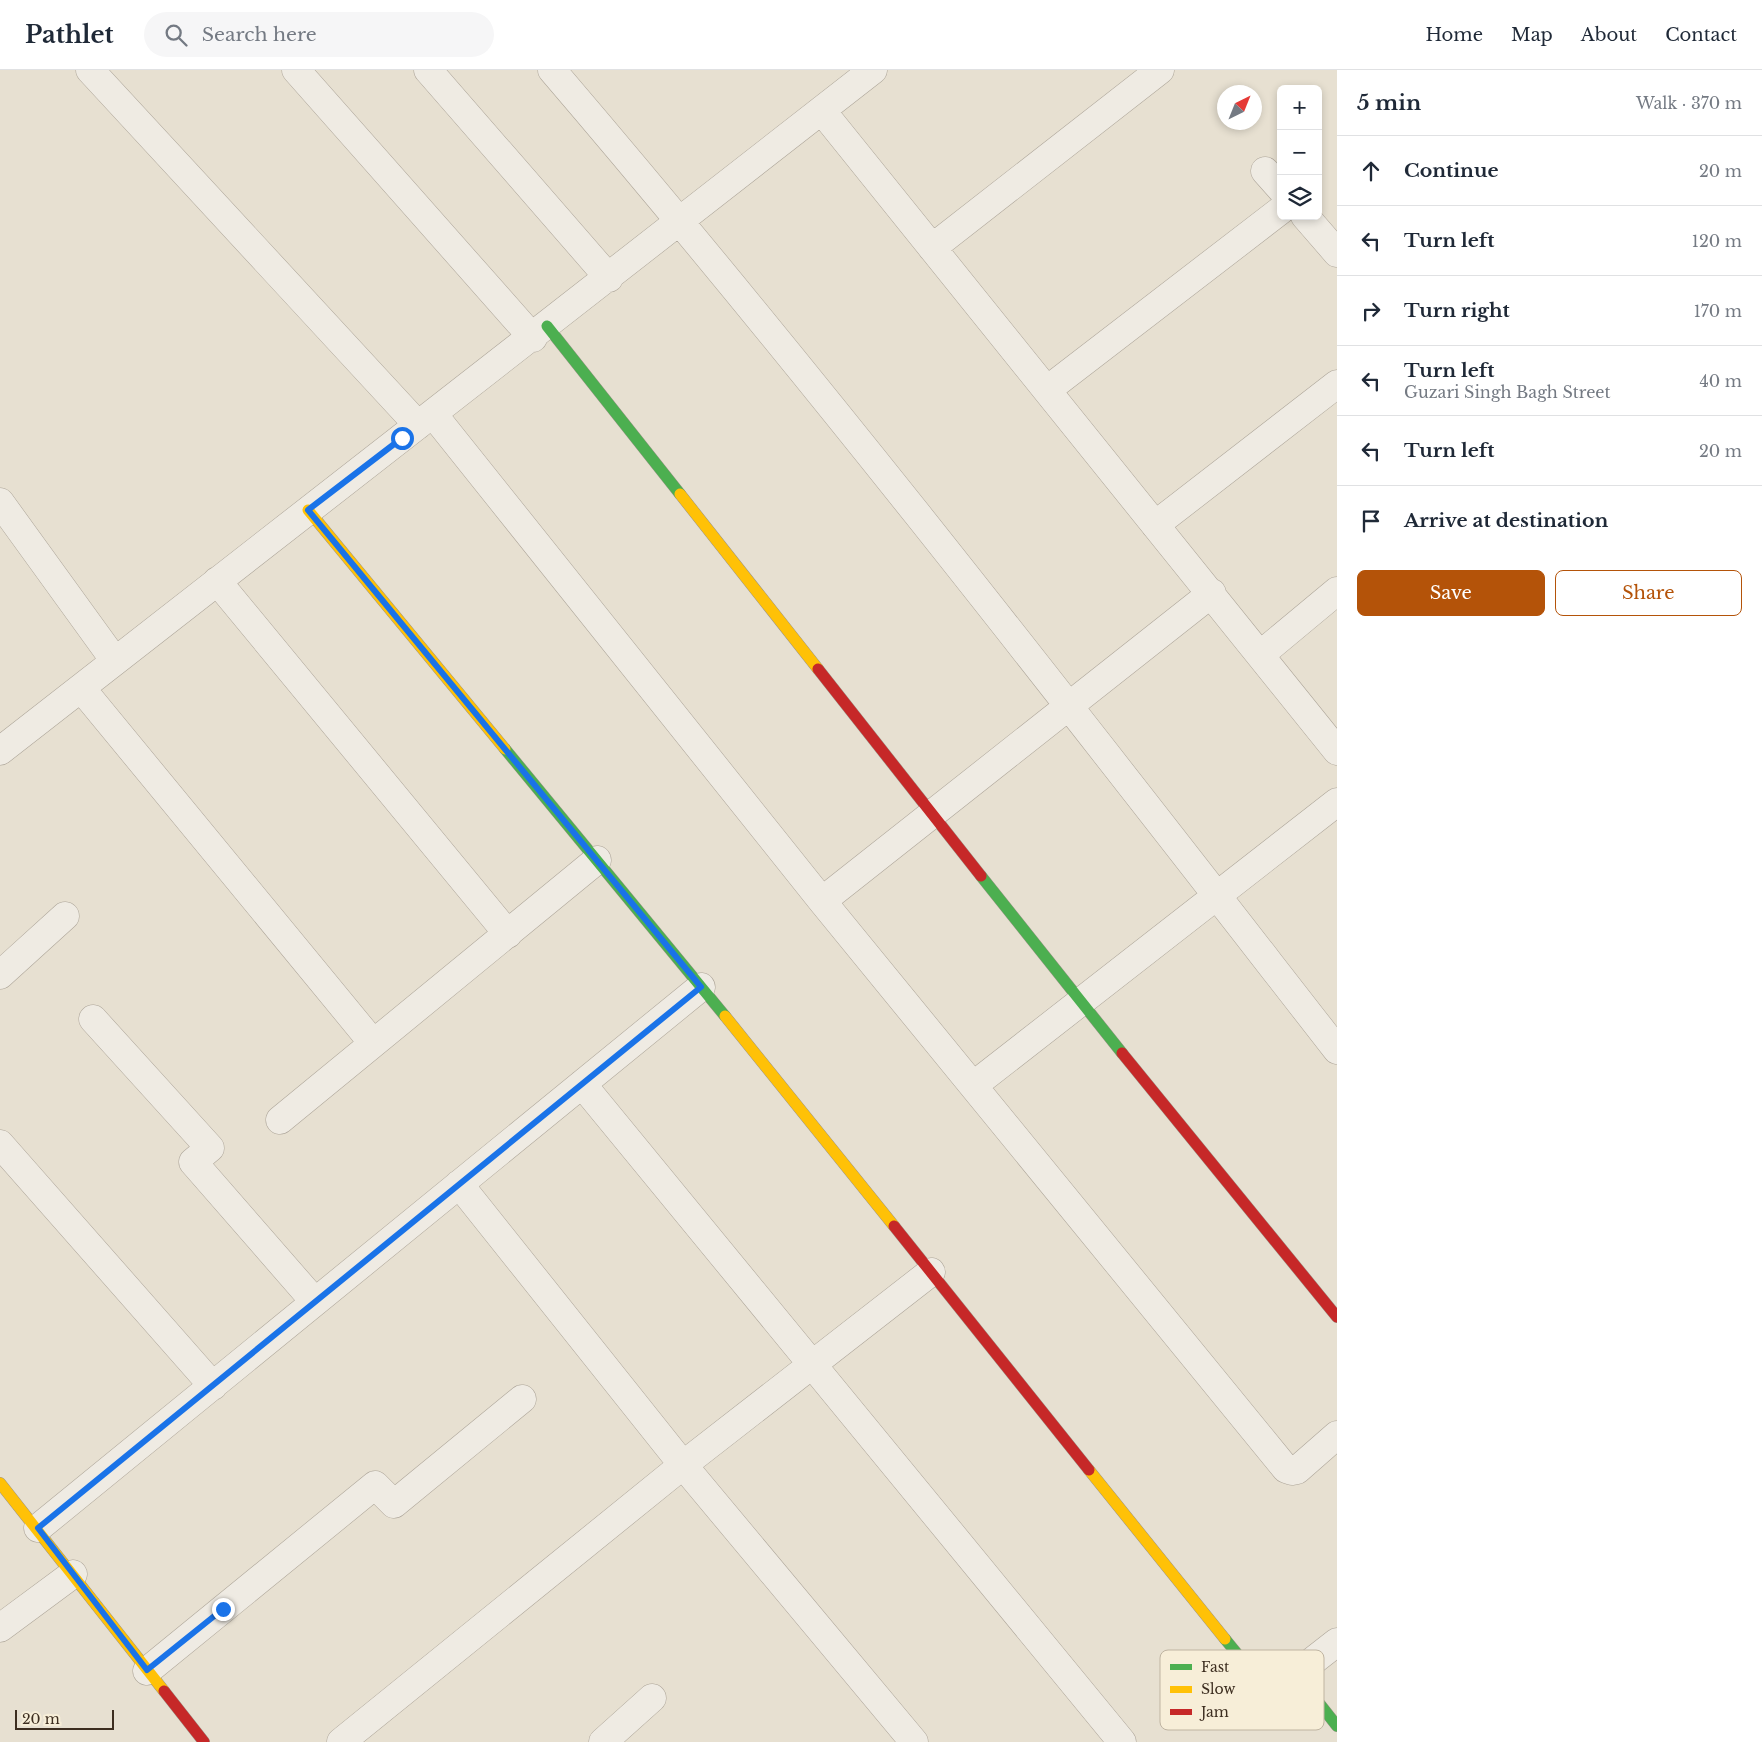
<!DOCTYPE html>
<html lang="en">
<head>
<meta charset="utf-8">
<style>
	:root { --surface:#fff; --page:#f6f6f7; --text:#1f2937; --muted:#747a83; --line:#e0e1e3; --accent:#b45309 }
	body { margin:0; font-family:"Libre Baskerville",serif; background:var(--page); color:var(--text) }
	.controls { position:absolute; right:15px; top:15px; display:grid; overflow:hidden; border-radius:8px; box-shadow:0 2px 8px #0003 }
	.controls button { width:45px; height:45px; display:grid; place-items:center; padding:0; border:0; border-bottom:1px solid var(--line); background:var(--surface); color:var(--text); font:25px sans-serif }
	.compass { position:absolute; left:1217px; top:15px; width:45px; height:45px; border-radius:50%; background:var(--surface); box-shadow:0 2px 8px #0003; rotate:43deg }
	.scale { position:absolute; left:15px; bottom:12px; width:99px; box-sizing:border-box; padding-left:5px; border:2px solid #3d2e20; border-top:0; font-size:14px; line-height:18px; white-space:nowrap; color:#3d2e20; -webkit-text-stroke:4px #f7eed8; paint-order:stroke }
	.stop { position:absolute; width:15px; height:15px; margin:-11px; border:4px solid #1a73e8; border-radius:50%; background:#fff }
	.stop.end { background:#1a73e8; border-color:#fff; box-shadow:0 1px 5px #0008 }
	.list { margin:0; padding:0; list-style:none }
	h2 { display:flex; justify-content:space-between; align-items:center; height:65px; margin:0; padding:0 20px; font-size:21px }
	h2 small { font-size:16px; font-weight:400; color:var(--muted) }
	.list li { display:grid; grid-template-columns:32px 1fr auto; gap:15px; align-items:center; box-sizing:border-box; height:70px; padding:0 20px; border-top:1px solid var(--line) }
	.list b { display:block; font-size:19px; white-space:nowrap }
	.list p { margin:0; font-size:16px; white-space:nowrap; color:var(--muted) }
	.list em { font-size:16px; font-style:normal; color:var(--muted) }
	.actions { display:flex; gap:10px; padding:15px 20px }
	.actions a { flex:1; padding:11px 0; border:1px solid var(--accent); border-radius:8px; text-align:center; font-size:18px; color:var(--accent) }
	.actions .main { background:var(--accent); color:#fff }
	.icon { flex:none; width:28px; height:28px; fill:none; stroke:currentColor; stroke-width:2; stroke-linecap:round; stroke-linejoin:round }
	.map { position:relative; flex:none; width:1337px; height:1672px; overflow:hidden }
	header { display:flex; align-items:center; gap:30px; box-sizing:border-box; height:70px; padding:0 25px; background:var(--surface); border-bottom:1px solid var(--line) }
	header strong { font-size:24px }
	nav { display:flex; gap:28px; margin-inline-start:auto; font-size:18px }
	.search { width:350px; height:45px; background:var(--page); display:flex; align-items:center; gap:12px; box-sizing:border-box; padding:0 18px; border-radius:28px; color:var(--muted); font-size:19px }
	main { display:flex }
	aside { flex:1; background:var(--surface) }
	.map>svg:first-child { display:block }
</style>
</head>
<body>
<header>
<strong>Pathlet</strong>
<div class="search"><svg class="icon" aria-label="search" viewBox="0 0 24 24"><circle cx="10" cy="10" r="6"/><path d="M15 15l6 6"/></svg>Search here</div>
<nav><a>Home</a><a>Map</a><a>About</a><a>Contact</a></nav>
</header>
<main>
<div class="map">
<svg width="1337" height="1672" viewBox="0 0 1337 1672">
	<rect width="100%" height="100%" fill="#e7e0d1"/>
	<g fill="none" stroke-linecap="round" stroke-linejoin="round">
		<defs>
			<path id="street" d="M90 0 418 355
				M296 0 533 268
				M428 0 609 208
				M552 0C824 318 1080 650 1337 980
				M822 41 1337 681
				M1265 101 1281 119
				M1305 146 1337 183
				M932 178 1160 0
				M1047 320 1281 140
				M433 344 822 831 1286 1399 1292 1401 1297 1400 1337 1365
				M0 432 115 591
				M1155 455 1337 314
				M217 511 508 864
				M1260 585 1337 521
				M81 618 373 973
				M0 681 873 0
				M822 831 1212 523
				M0 905 65 846
				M93 949 210 1078 193 1092 315 1232
				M582 1014 1122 1672
				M974 1015 1337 732
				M280 1050 597 790
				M0 1074 213 1316
				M459 1114 683 1395 914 1672
				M38 1458 701 917
				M0 1558 73 1504
				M147 1601 375 1415 394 1434 522 1329
				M1296 1604 1337 1572
				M341 1672 683 1395 931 1202
				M603 1672 652 1628"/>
			<path id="fast" d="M547 256 680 424
				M505 679 725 946
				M981 806 1122 983
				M1225 1569 1270 1624 1296 1604 1337 1656"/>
			<path id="slow" d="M680 424 818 599
				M308 440 505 679
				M725 946 894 1156
				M1089 1400 1225 1569
				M0 1413 164 1621"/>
			<path id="jam" d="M818 599 981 806
				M1122 983 1337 1247
				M894 1156 1089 1400
				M164 1621 204 1672"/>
		</defs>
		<use href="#street" stroke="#ada599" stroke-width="29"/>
		<use href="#fast" stroke="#9c958a" stroke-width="12"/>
		<use href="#slow" stroke="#9c958a" stroke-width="12"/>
		<use href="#jam" stroke="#9c958a" stroke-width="12"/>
		<use href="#street" stroke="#efebe3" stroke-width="28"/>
		<use href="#fast" stroke="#4caf50" stroke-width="11"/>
		<use href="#slow" stroke="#ffc107" stroke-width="11"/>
		<use href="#jam" stroke="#c62828" stroke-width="11"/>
	</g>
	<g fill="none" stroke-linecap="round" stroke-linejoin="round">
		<path stroke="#1a73e8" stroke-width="6" d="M223 1539 147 1600 38 1458 701 917 308 440 402 368"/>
	</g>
	<rect x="1160" y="1580" width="164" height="80" rx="8" fill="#f7eed8" stroke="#bfb4a1" stroke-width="1"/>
	<rect x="1170" y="1594" width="22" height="6" fill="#4caf50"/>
	<rect x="1170" y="1616" width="22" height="7" fill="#ffc107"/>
	<rect x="1170" y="1639" width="22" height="6" fill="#c62828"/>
	<g font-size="14" fill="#3d2e20">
		<text x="1201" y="1602">Fast</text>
		<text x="1201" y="1624">Slow</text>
		<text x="1201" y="1647">Jam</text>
	</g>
</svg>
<div class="controls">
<button>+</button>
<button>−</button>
<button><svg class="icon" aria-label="layers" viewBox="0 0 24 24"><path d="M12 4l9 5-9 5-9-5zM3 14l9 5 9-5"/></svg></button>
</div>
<svg class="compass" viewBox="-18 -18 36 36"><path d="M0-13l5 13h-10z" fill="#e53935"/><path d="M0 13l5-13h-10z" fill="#747a83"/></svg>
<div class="scale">20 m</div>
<div class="stop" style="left:402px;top:368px"></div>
<div class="stop end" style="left:223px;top:1539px"></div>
</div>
<aside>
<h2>5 min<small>Walk · 370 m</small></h2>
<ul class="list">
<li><svg class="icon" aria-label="ahead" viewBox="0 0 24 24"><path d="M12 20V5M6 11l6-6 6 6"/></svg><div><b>Continue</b></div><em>20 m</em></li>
<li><svg class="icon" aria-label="left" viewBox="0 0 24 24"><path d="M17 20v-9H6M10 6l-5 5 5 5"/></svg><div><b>Turn left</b></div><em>120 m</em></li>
<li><svg class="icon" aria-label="right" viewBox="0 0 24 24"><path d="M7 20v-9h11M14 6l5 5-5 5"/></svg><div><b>Turn right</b></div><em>170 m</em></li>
<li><svg class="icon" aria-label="left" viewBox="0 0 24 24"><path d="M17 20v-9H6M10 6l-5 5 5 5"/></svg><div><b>Turn left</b><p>Guzari Singh Bagh Street</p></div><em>40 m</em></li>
<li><svg class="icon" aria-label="left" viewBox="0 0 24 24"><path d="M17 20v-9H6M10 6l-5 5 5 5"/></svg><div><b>Turn left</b></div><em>20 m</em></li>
<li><svg class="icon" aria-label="arrive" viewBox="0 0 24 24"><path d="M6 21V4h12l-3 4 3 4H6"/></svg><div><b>Arrive at destination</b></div></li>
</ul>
<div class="actions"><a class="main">Save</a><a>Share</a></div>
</aside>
</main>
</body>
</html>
